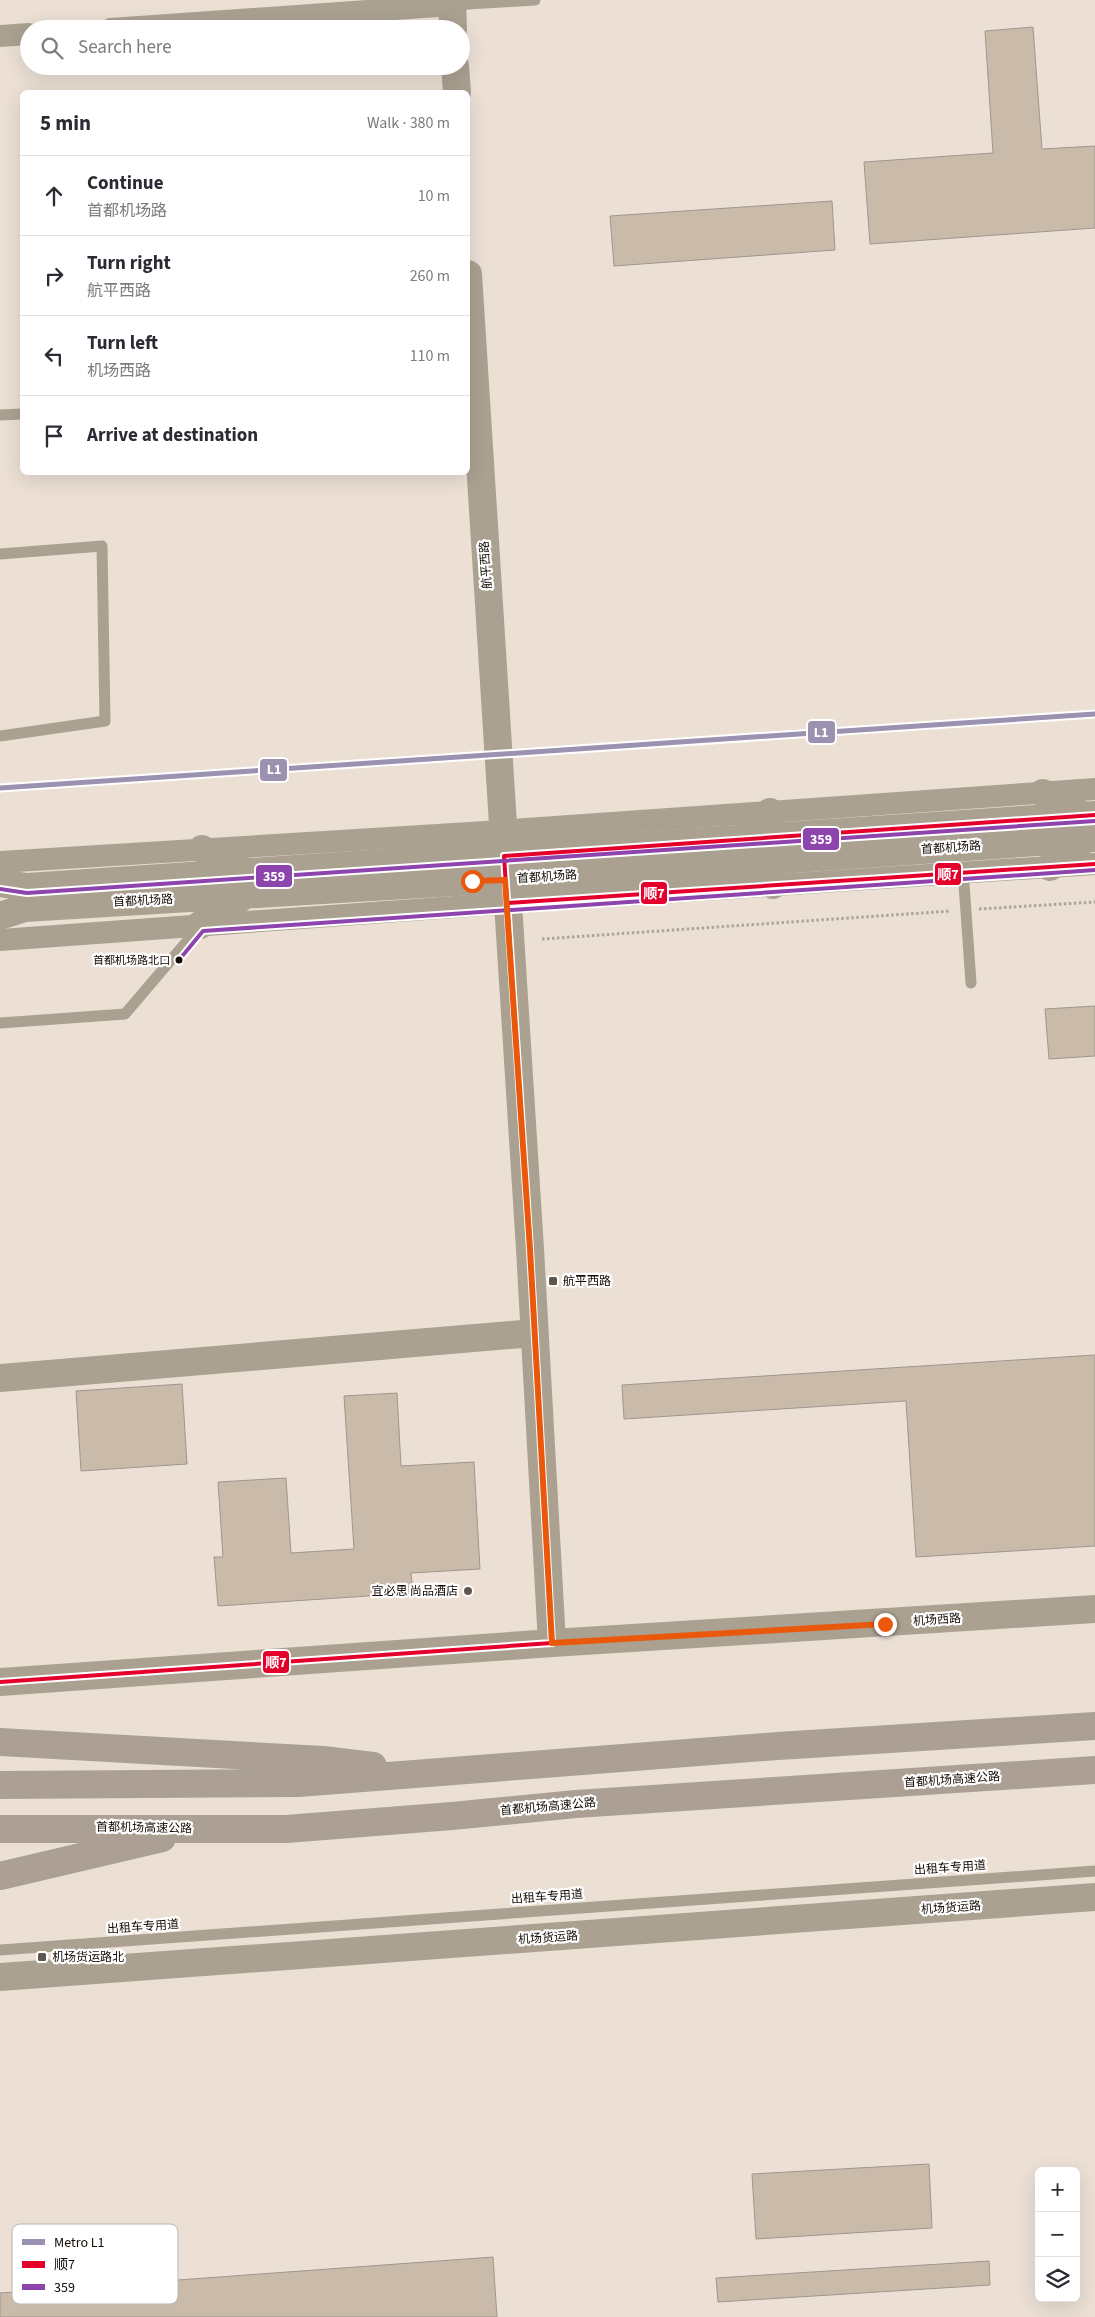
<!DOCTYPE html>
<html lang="en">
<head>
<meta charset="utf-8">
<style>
	:root { --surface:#fff; --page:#f2f2f3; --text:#2b2b33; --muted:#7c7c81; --line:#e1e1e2 }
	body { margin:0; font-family:"Source Sans 3","Noto Sans SC",sans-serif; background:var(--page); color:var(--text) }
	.controls { position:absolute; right:15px; bottom:15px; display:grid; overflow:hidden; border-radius:8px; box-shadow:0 5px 20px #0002 }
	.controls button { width:45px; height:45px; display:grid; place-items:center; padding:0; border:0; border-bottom:1px solid var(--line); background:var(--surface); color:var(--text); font:25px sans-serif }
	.stop { position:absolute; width:15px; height:15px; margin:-11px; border:4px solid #ea580c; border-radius:50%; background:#fff }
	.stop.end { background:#ea580c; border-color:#fff; box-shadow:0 1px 5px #0008 }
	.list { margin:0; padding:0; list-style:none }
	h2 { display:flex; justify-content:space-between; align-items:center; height:65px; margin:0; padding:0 20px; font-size:21px }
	h2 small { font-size:16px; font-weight:400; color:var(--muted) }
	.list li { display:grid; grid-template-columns:32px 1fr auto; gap:15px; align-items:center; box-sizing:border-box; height:80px; padding:0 20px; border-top:1px solid var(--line) }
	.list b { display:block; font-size:19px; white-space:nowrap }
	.list p { margin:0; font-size:16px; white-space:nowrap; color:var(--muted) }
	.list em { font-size:16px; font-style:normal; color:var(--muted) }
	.icon { flex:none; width:28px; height:28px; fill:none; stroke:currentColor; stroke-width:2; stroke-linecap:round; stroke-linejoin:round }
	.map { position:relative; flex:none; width:1095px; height:2317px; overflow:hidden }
	.search { position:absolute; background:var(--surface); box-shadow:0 5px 20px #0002; left:20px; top:20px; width:450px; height:55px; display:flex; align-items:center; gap:12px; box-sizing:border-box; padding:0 18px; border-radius:28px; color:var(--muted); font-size:19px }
	.panel { position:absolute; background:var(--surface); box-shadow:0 5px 20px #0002; left:20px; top:90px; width:450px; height:385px; border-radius:8px }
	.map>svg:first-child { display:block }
</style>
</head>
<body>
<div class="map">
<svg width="1095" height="2317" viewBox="0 0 1095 2317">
	<rect width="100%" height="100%" fill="#ece0d5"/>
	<path fill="#cabaaa" stroke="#9f968e" d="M1033 27 1042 149 1095 146V228L870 244 864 162 993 153 985 31Z
		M832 201 835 250 614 266 610 216Z
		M1095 1006V1056L1049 1059 1045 1009Z
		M1095 1355V1546L916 1557 906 1401 624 1419 622 1385Z
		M182 1384 187 1464 81 1471 76 1391Z
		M397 1393 401 1466 474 1462 480 1569 411 1573 413 1593 218 1606 214 1557H223L218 1482 286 1478 291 1553 354 1549 344 1396Z
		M929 2164 932 2228 756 2239 752 2174Z
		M493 2257 497 2317H0V2293Z
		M989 2261 990 2285 718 2302 716 2278Z"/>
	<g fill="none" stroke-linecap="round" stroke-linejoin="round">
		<path stroke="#aea59a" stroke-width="3" stroke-dasharray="2.5 2.5" stroke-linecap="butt" d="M979 909 1095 902
			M542 939 951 911"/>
		<path stroke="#aba191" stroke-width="11" d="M452 5 535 0
			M0 415 22 414
			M0 554 102 546 105 721 0 736
			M963 870 971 983
			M0 1023 125 1014 200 926
			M0 1950 1095 1871"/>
		<path stroke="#aba191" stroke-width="22" d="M111 29 452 5
			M0 36 29 34
			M0 862 470 833 1095 789
			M0 940 550 900 1095 864"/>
		<path stroke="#aba191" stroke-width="28" d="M452 0 453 29
			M455 66 457 92
			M468 274 530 1249 552 1643
			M1043 793 1084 816
			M741 839 770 812
			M202 849 244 872
			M742 863 773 885
			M1050 867 1085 839
			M0 883 27 887 1095 815
			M0 916 25 908 505 879 1095 838
			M200 925 245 895
			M0 1378 534 1333
			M0 1682 552 1643 1095 1609
			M0 1977 1095 1897"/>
		<path stroke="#aba093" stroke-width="28" d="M0 1742 323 1760 373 1766
			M0 1785 298 1783 778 1746 1095 1726
			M0 1829H286L452 1816 576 1804 1095 1770
			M0 1876 162 1838"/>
		<defs>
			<path id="bus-1" d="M507 903 1095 864
				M552 1643 530 1249 504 856 1095 815
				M0 1682 552 1643"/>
			<path id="bus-2" d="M0 889 27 893 1095 821
				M179 960 203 931 1095 870"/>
		</defs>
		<use href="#bus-1" stroke="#fff" stroke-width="8"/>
		<use href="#bus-2" stroke="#fff" stroke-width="8"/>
		<use href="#bus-1" stroke="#e4002b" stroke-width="4"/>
		<use href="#bus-2" stroke="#8e44ad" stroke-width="4"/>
		<defs>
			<path id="metro-1" d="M0 788 1095 714"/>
		</defs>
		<use href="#metro-1" stroke="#fff" stroke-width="9"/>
		<use href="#metro-1" stroke="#9b91b1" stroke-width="5"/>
	</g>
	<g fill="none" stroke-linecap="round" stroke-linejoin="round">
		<path stroke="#ea580c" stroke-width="6" d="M472 881 505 880 530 1249 552 1643 885 1624"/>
	</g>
	<circle fill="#130b05" stroke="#fff" stroke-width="2" cx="179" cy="960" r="4.5"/>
	<g fill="#5f564e" stroke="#fff" stroke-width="2">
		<rect x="548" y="1276" width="10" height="10" rx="2.5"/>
		<circle cx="468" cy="1591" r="5"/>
		<rect x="37" y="1952" width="10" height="10" rx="2.5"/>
	</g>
	<g text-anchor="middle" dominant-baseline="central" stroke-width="4.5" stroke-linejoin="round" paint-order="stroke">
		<g font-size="11" fill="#130b05" stroke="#fff" text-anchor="end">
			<text x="170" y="960">首都机场路北口</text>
		</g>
		<g font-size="12" fill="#130b05" stroke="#fff">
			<text transform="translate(486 565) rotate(-94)">航平西路</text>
			<text transform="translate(951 848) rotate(-4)">首都机场路</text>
			<text transform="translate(547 877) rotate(-4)">首都机场路</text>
			<text transform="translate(143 901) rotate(-3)">首都机场路</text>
			<text transform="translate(937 1620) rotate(-4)">机场西路</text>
			<text transform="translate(952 1780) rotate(-4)">首都机场高速公路</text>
			<text transform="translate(548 1807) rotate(-5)">首都机场高速公路</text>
			<text transform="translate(144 1828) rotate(1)">首都机场高速公路</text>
			<text transform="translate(950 1868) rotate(-4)">出租车专用道</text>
			<text transform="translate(547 1897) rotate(-4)">出租车专用道</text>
			<text transform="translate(951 1908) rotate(-4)">机场货运路</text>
			<text transform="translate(143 1927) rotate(-4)">出租车专用道</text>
			<text transform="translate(548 1938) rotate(-4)">机场货运路</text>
		</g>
		<g font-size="12" fill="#130b05" stroke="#fff" text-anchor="start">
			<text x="563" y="1281">航平西路</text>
			<text x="458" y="1591" text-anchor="end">宜必思 尚品酒店</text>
			<text x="52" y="1957">机场货运路北</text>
		</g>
	</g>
	<rect x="12" y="2224" width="166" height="80" rx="8" fill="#fff" stroke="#b8b6b4" stroke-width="1"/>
	<rect x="22" y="2239" width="23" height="6" fill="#9b91b1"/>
	<rect x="22" y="2261" width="23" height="7" fill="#e4002b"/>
	<rect x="22" y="2284" width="23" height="6" fill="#8e44ad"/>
	<g font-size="14" fill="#130b05">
		<text x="54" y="2247">Metro L1</text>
		<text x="54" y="2269">顺7</text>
		<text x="54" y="2292">359</text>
	</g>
	<g stroke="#fff" stroke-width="2">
		<rect x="807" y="720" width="29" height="24" rx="5" fill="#9b91b1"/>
		<rect x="259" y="758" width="29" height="24" rx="5" fill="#9b91b1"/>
		<rect x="802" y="827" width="38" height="24" rx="5" fill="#8e44ad"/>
		<rect x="934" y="862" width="28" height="24" rx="5" fill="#e4002b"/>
		<rect x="255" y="864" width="38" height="24" rx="5" fill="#8e44ad"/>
		<rect x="640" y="881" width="28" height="24" rx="5" fill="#e4002b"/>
		<rect x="262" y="1650" width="28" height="24" rx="5" fill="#e4002b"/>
	</g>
	<g font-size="14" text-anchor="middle" font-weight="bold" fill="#fff">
		<text x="821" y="737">L1</text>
		<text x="274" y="774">L1</text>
		<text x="821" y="844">359</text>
		<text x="948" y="879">顺7</text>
		<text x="274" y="881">359</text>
		<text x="654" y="898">顺7</text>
		<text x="276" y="1667">顺7</text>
	</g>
</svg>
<div class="controls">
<button>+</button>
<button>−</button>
<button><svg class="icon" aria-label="layers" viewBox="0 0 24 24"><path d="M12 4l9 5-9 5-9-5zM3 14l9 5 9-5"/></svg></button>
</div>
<div class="stop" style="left:472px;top:881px"></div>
<div class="stop end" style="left:885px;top:1624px"></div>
<div class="search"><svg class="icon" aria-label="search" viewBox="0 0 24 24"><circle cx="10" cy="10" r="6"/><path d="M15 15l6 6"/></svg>Search here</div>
<section class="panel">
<h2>5 min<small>Walk · 380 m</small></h2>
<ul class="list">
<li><svg class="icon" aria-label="ahead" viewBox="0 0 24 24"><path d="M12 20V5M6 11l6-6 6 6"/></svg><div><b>Continue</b><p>首都机场路</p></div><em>10 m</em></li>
<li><svg class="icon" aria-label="right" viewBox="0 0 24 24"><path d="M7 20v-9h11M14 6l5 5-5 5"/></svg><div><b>Turn right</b><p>航平西路</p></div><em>260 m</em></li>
<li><svg class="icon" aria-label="left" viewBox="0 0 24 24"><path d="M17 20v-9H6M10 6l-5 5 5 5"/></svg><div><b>Turn left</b><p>机场西路</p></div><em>110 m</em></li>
<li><svg class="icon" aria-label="arrive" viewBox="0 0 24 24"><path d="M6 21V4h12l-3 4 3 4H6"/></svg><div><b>Arrive at destination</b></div></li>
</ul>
</section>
</div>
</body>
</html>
